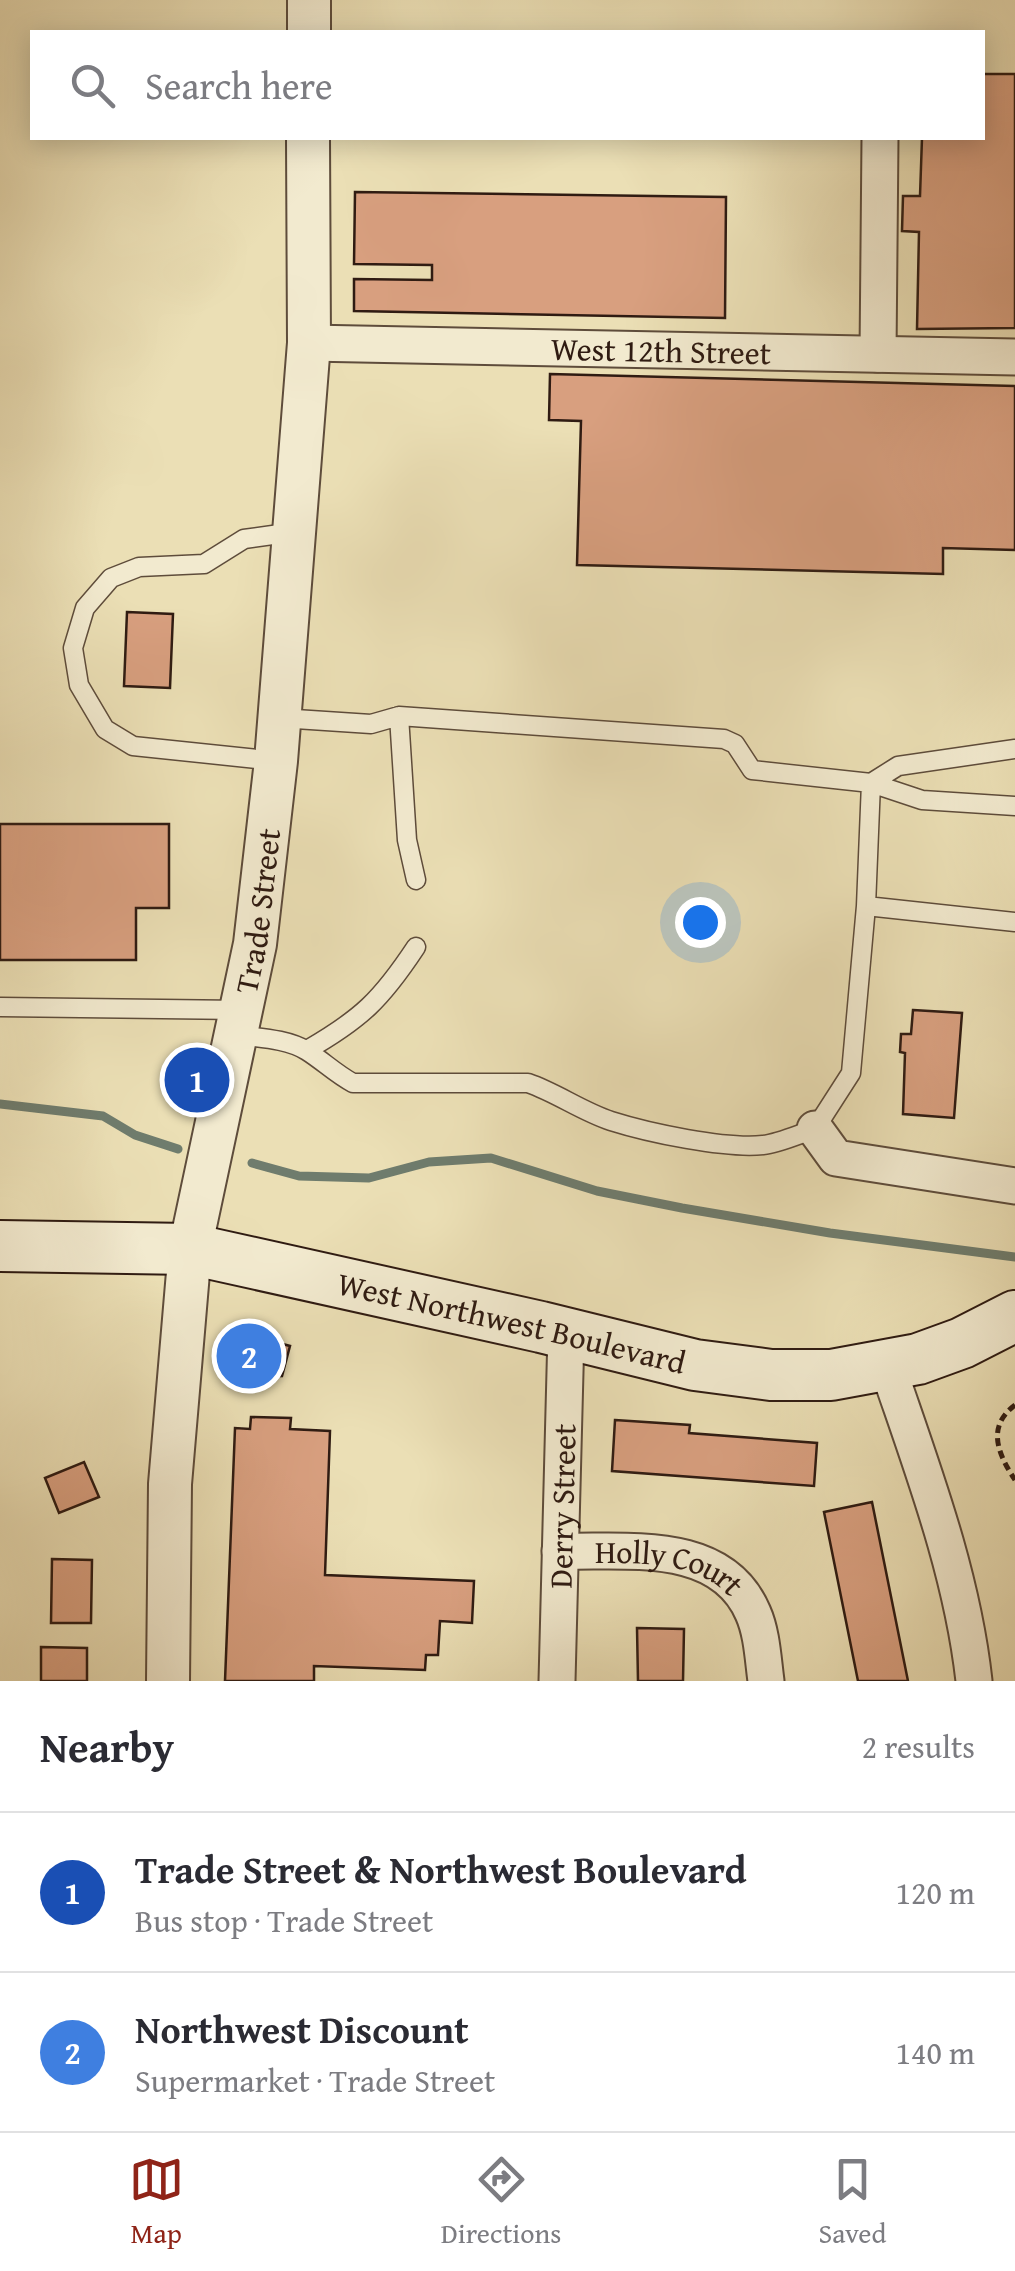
<!DOCTYPE html>
<html lang="en">
<head>
<meta charset="utf-8">
<style>
	:root { --surface:#fff; --page:#f7f7f7; --text:#2b2b33; --muted:#7c7c81; --line:#e1e1e2; --accent:#8f2418 }
	body { margin:0; font-family:"Gentium Book Plus",serif; background:var(--page); color:var(--text) }
	.you { position:absolute; left:700px; top:922px; width:35px; height:35px; margin:-25px; border:8px solid #fff; border-radius:50%; background:#1a73e8; box-shadow:0 0 0 15px #1a73e833 }
	.badge { display:grid; place-items:center; width:65px; height:65px; border-radius:50%; background:var(--accent); color:#fff; font-size:32px; font-weight:700 }
	.pin { position:absolute; translate:-50% -50%; border:5px solid #fff; box-shadow:0 2px 10px #0006 }
	.list { margin:0; padding:0; list-style:none }
	h2 { display:flex; justify-content:space-between; align-items:center; height:130px; margin:0; padding:0 40px; font-size:42px }
	h2 small { font-size:32px; font-weight:400; color:var(--muted) }
	.list li { display:grid; grid-template-columns:65px 1fr auto; gap:30px; align-items:center; box-sizing:border-box; height:160px; padding:0 40px; border-top:2px solid var(--line) }
	.list b { display:block; font-size:38px; white-space:nowrap }
	.list p { margin:0; font-size:32px; white-space:nowrap; color:var(--muted) }
	.list em { font-size:32px; font-style:normal; color:var(--muted) }
	.icon { flex:none; width:55px; height:55px; fill:none; stroke:currentColor; stroke-width:2; stroke-linecap:round; stroke-linejoin:round }
	.map { position:relative; flex:none; width:1015px; height:1681px; overflow:hidden }
	.search { position:absolute; background:var(--surface); box-shadow:0 5px 25px #0003; left:30px; right:30px; top:30px; height:110px; display:flex; align-items:center; gap:25px; box-sizing:border-box; padding:0 35px; border-radius:0px; color:var(--muted); font-size:38px }
	.sheet { height:450px; background:var(--surface) }
	nav { display:flex; justify-content:space-around; align-items:center; box-sizing:border-box; height:140px; border-top:2px solid var(--line); background:var(--surface); font-size:28px; color:var(--muted) }
	nav a { display:grid; justify-items:center; gap:5px }
	nav .on { color:var(--accent) }
	.map>svg:first-child { display:block }
</style>
</head>
<body>
<div class="map">
<svg width="1015" height="1681" viewBox="0 0 1015 1681">
	<rect width="100%" height="100%" fill="#ebdfb5"/>
	<filter id="stains"><feTurbulence type="fractalNoise" baseFrequency=".002" numOctaves="4"/><feColorMatrix values="0 0 0 0 .2 0 0 0 0 .09 0 0 0 0 .02 0 0 0 .5 -.17"/></filter>
	<radialGradient id="worn" r=".72"><stop offset=".6" stop-color="#630" stop-opacity="0"/><stop offset="1" stop-color="#630" stop-opacity=".3"/></radialGradient>
	<g fill="none" stroke-linecap="round" stroke-linejoin="round">
		<path stroke="#6f7c6d" stroke-width="9" d="M0 1104 103 1116 135 1135 178 1149
			M252 1163 299 1176 369 1178 429 1162 491 1158 597 1191 682 1208 830 1233 1015 1257"/>
	</g>
	<path fill="#d89f7f" stroke="#2f1b12" stroke-width="2.5" d="M982 74H1015V328L917 329 919 232 902 231 903 196H920L922 138H982Z
		M355 192 726 197 725 318 354 311V279L432 280V265L354 264Z
		M550 374 1015 386V550L943 548V574L577 565 581 421 549 420Z
		M127 612 173 614 170 688 124 686Z
		M0 824H169V908H136V960H0Z
		M913 1010 962 1013 954 1118 903 1114 905 1053 900 1052 901 1034H911Z
		M227 1329 290 1346 282 1376 256 1377 217 1366Z
		M251 1417 291 1418 290 1429 330 1431 325 1575 474 1581 472 1623 440 1621 438 1655H426L425 1670 314 1666V1681H225L235 1428 250 1429Z
		M615 1420 690 1425 689 1433 817 1443 814 1486 612 1471Z
		M84 1462 99 1497 59 1513 45 1478Z
		M872 1502 908 1681H858L824 1512Z
		M52 1559 92 1560 91 1623H51Z
		M637 1628 684 1629 683 1681H638Z
		M41 1647 87 1648V1681H41Z"/>
	<g fill="none" stroke-linecap="round" stroke-linejoin="round">
		<defs>
			<path id="service" d="M399 716 407 840 416 880
				M280 718 371 724 399 716 724 739 735 744 752 770 871 783 866 906
				M276 761 133 746 105 729 79 685 73 648 85 608 111 578 139 567 204 564 244 539 294 532
				M871 783 898 766 1015 749
				M871 783 922 800 1015 806
				M0 1007 242 1010
				M237 1035C260 1038 288 1039 307 1051 323 1061 336 1074 353 1083H528C557 1093 581 1111 611 1121 649 1133 725 1149 763 1145 780 1143 799 1134 815 1129L851 1073 866 906 1015 922
				M307 1050C361 1019 381 1000 416 947"/>
			<g id="minor">
				<path id="s1" d="M309 343 1015 357"/>
				<path d="M878 354 880 138"/>
				<path d="M815 1129 836 1158 1015 1186"/>
				<path d="M887 1365C922 1468 962 1572 974 1681"/>
				<path id="s2" d="M560 1551C626 1553 721 1538 753 1613 762 1633 763 1659 766 1681"/>
				<path id="s3" d="M557 1681 566 1333"/>
			</g>
			<g id="tertiary">
				<path d="M309 32V0"/>
				<path id="s4" d="M168 1681 170 1484 190 1249 255 944 276 761 309 343 308 138"/>
			</g>
			<g id="secondary">
				<path id="s5" d="M0 1246 190 1249 541 1327 695 1365 771 1375H831L918 1359 962 1343 1015 1316"/>
			</g>
		</defs>
		<use href="#service" stroke="#5e4c3b" stroke-width="21"/>
		<use href="#minor" stroke="#5e4c3b" stroke-width="39"/>
		<use href="#tertiary" stroke="#5e4c3b" stroke-width="46"/>
		<use href="#secondary" stroke="#2f1b12" stroke-width="54"/>
		<path stroke="#2f1b12" stroke-width="5" stroke-dasharray="8 5" stroke-linecap="butt" d="M1015 1405C986 1427 998 1454 1015 1480"/>
		<use href="#service" stroke="#f2eacf" stroke-width="18"/>
		<use href="#minor" stroke="#f2eacf" stroke-width="35"/>
		<use href="#tertiary" stroke="#f2eacf" stroke-width="42"/>
		<use href="#secondary" stroke="#f2eacf" stroke-width="50"/>
	</g>
	<g text-anchor="middle" dominant-baseline="central" stroke-width="8" stroke-linejoin="round" paint-order="stroke">
		<g font-size="32" fill="#2f1b12" stroke="#f2eacf">
			<text stroke="none"><textPath href="#s1" startOffset="352">West 12th Street</textPath></text>
			<text stroke="none"><textPath href="#s4" startOffset="778">Trade Street</textPath></text>
			<text stroke="none"><textPath href="#s5" startOffset="520">West Northwest Boulevard</textPath></text>
			<text stroke="none"><textPath href="#s3" startOffset="175">Derry Street</textPath></text>
			<text stroke="none"><textPath href="#s2" startOffset="112">Holly Court</textPath></text>
		</g>
	</g>
	<rect width="100%" height="100%" filter="url(#stains)"/>
	<rect width="100%" height="100%" fill="url(#worn)"/>
</svg>
<div class="you"></div>
<div class="pin badge" style="left:197px;top:1080px;background:#1a4fb4">1</div>
<div class="pin badge" style="left:249px;top:1356px;background:#3f7fe0">2</div>
<div class="search"><svg class="icon" aria-label="search" viewBox="0 0 24 24"><circle cx="10" cy="10" r="6"/><path d="M15 15l6 6"/></svg>Search here</div>
</div>
<section class="sheet">
<h2>Nearby<small>2 results</small></h2>
<ul class="list">
<li><span class="badge" style="background:#1a4fb4">1</span><div><b>Trade Street &amp; Northwest Boulevard</b><p>Bus stop · Trade Street</p></div><em>120 m</em></li>
<li><span class="badge" style="background:#3f7fe0">2</span><div><b>Northwest Discount</b><p>Supermarket · Trade Street</p></div><em>140 m</em></li>
</ul>
</section>
<nav>
<a class="on"><svg class="icon" aria-label="map" viewBox="0 0 24 24"><path d="M3 6l6-2 6 2 6-2v14l-6 2-6-2-6 2zM9 4v14M15 6v14"/></svg>Map</a>
<a><svg class="icon" aria-label="directions" viewBox="0 0 24 24"><path d="M12 3l9 9-9 9-9-9zM9 14v-3h6M13 9l2 2-2 2"/></svg>Directions</a>
<a><svg class="icon" aria-label="saved" viewBox="0 0 24 24"><path d="M7 4h10v16l-5-4-5 4z"/></svg>Saved</a>
</nav>
</body>
</html>
